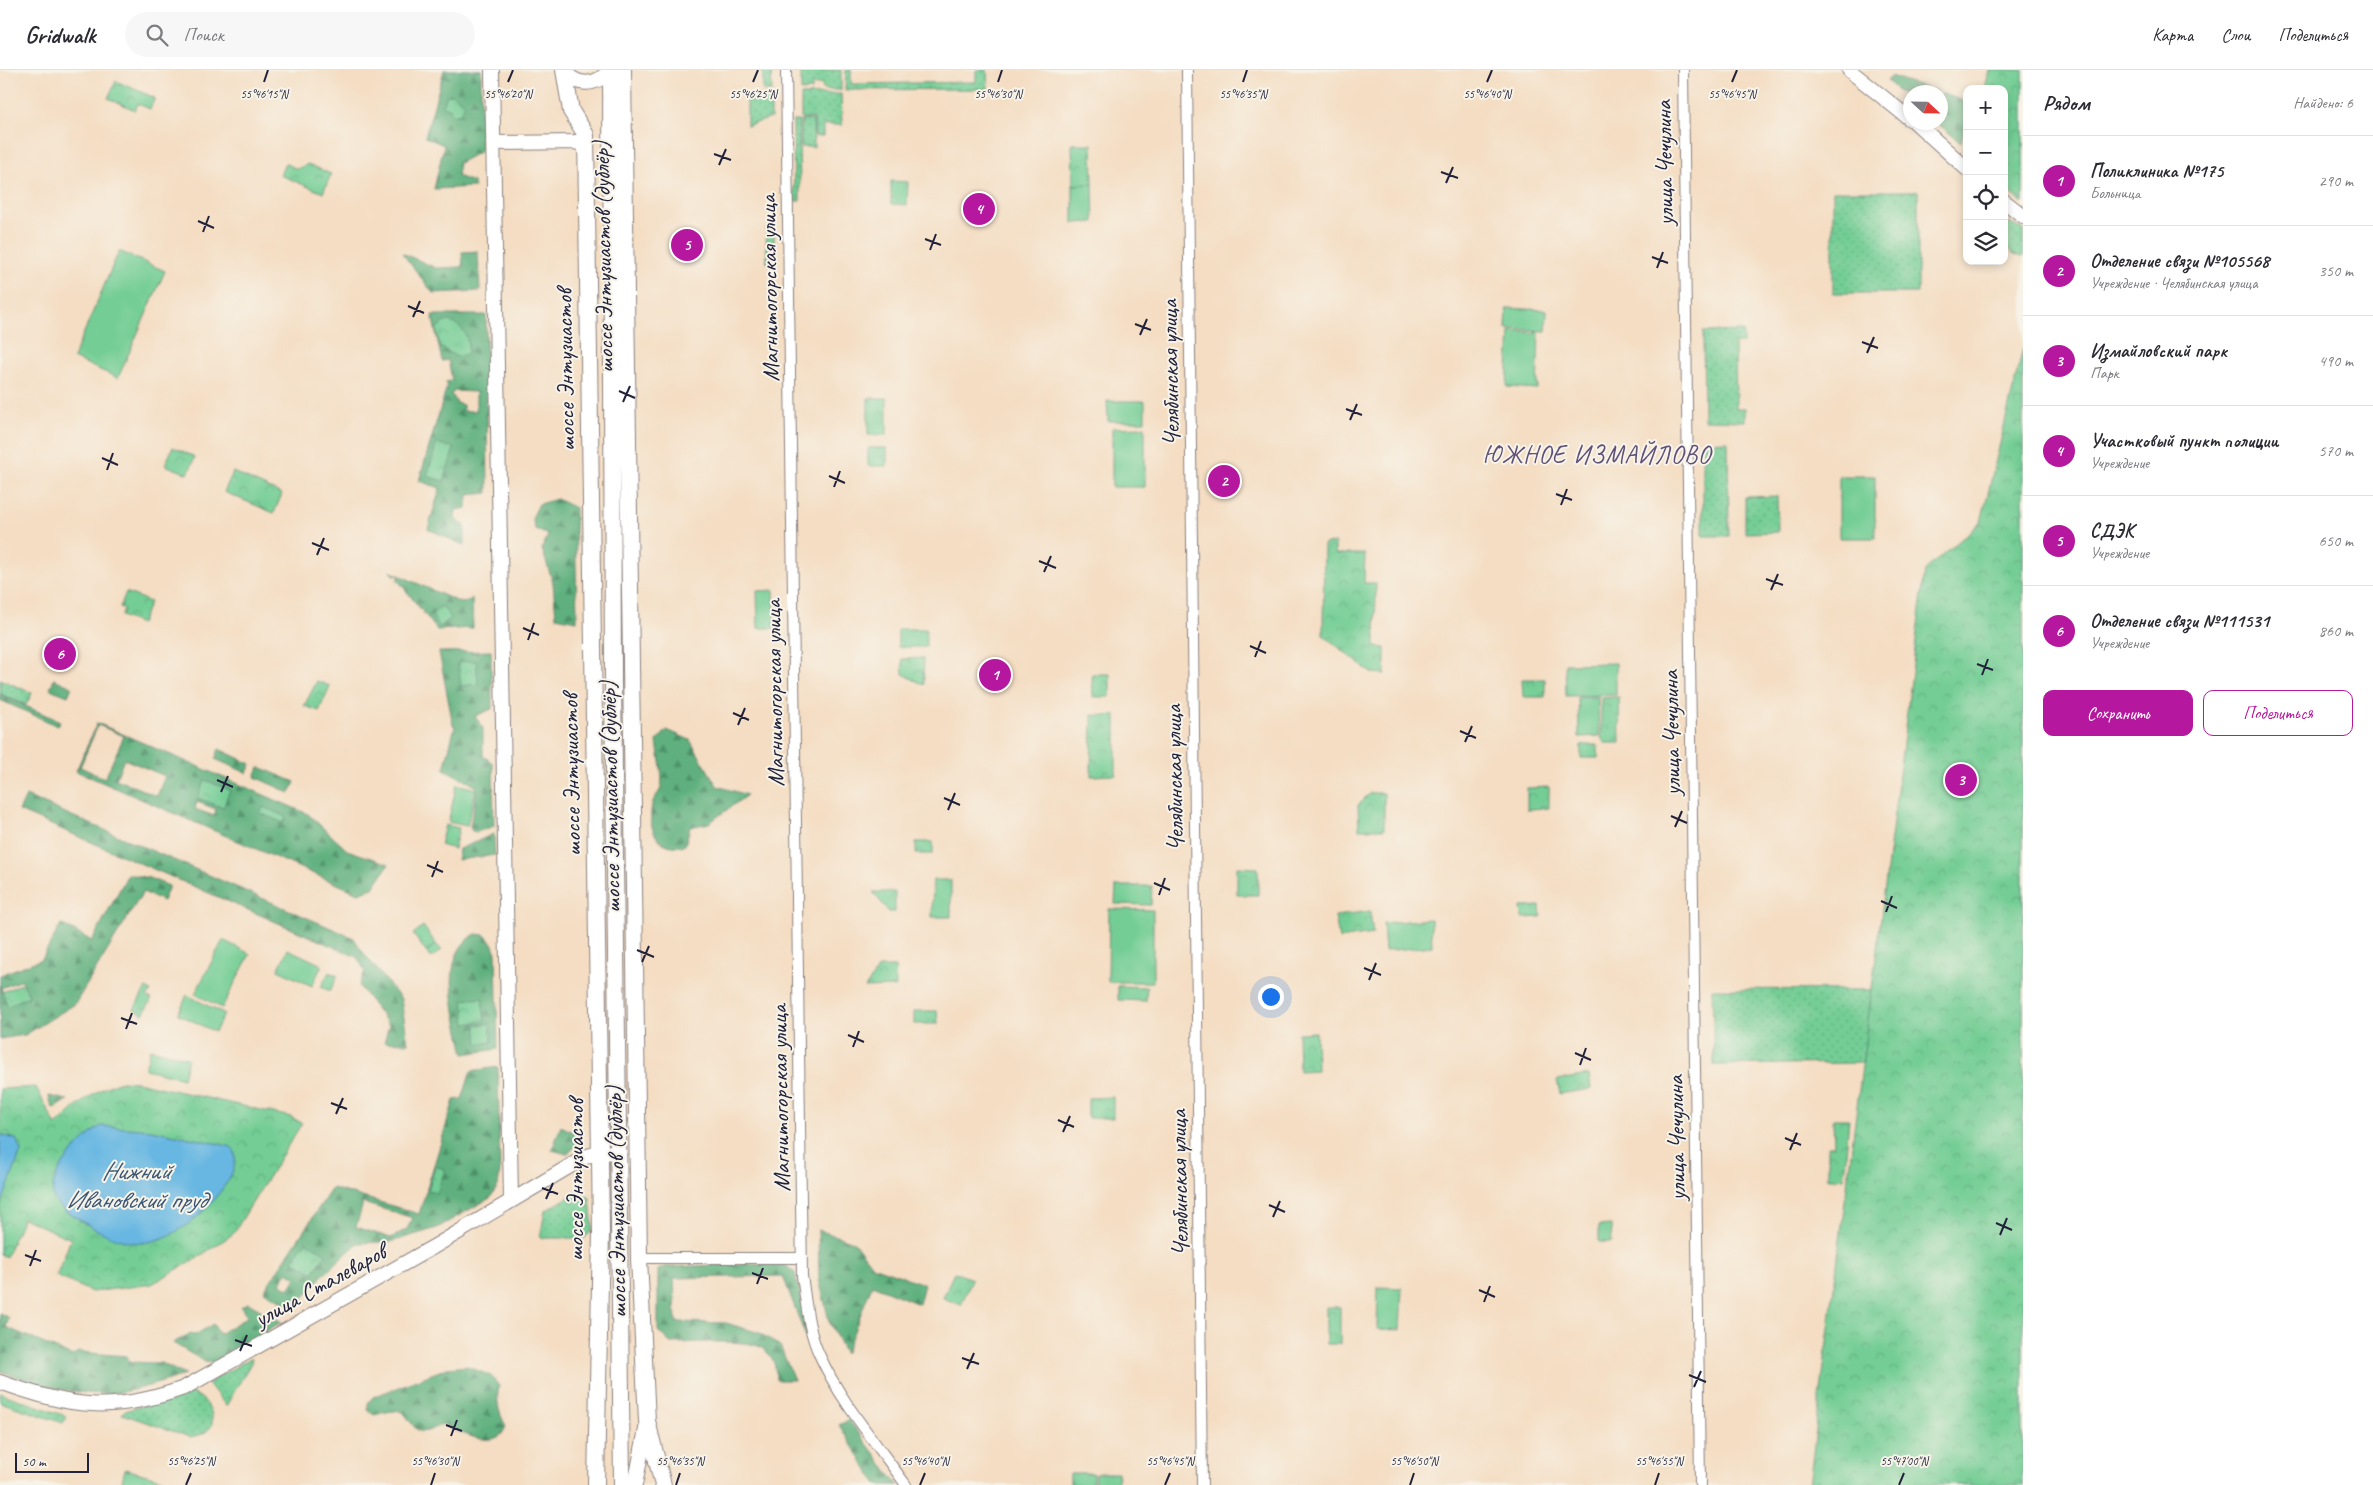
<!DOCTYPE html>
<html lang="ru">
<head>
<meta charset="utf-8">
<style>
	:root { --surface:#fff; --page:#f7f7f7; --text:#2b2b33; --muted:#7c7c81; --line:#e1e1e2; --accent:#b5179e }
	body { margin:0; font-family:Caveat,sans-serif; background:var(--page); color:var(--text) }
	.controls { position:absolute; right:15px; top:15px; display:grid; overflow:hidden; border-radius:10px; box-shadow:0 2px 8px #0003 }
	.controls button { width:45px; height:45px; display:grid; place-items:center; padding:0; border:0; border-bottom:1px solid var(--line); background:var(--surface); color:var(--text); font:25px sans-serif }
	.compass { position:absolute; left:1903px; top:15px; width:45px; height:45px; border-radius:50%; background:var(--surface); box-shadow:0 2px 8px #0003; rotate:112deg }
	.scale { position:absolute; left:15px; bottom:12px; width:74px; box-sizing:border-box; padding-left:5px; border:2px solid #22223b; border-top:0; font-size:14px; line-height:18px; white-space:nowrap; color:#22223b; -webkit-text-stroke:4px #f7f3e8; paint-order:stroke }
	.you { position:absolute; left:1270px; top:926px; width:18px; height:18px; margin:-12px; border:4px solid #fff; border-radius:50%; background:#1a73e8; box-shadow:0 0 0 8px #1a73e833 }
	.badge { display:grid; place-items:center; width:32px; height:32px; border-radius:50%; background:var(--accent); color:#fff; font-size:16px; font-weight:700 }
	.pin { position:absolute; translate:-50% -50%; border:2px solid #fff; box-shadow:0 1px 5px #0006 }
	.list { margin:0; padding:0; list-style:none }
	h2 { display:flex; justify-content:space-between; align-items:center; height:65px; margin:0; padding:0 20px; font-size:21px }
	h2 small { font-size:16px; font-weight:400; color:var(--muted) }
	.list li { display:grid; grid-template-columns:32px 1fr auto; gap:15px; align-items:center; box-sizing:border-box; height:90px; padding:0 20px; border-top:1px solid var(--line) }
	.list b { display:block; font-size:19px; white-space:nowrap }
	.list p { margin:0; font-size:16px; white-space:nowrap; color:var(--muted) }
	.list em { font-size:16px; font-style:normal; color:var(--muted) }
	.actions { display:flex; gap:10px; padding:15px 20px }
	.actions a { flex:1; padding:11px 0; border:1px solid var(--accent); border-radius:10px; text-align:center; font-size:18px; color:var(--accent) }
	.actions .main { background:var(--accent); color:#fff }
	.icon { flex:none; width:28px; height:28px; fill:none; stroke:currentColor; stroke-width:2; stroke-linecap:round; stroke-linejoin:round }
	.map { position:relative; flex:none; width:2023px; height:1415px; overflow:hidden }
	header { display:flex; align-items:center; gap:30px; box-sizing:border-box; height:70px; padding:0 25px; background:var(--surface); border-bottom:1px solid var(--line) }
	header strong { font-size:24px }
	nav { display:flex; gap:28px; margin-inline-start:auto; font-size:18px }
	.search { width:350px; height:45px; background:var(--page); display:flex; align-items:center; gap:12px; box-sizing:border-box; padding:0 18px; border-radius:28px; color:var(--muted); font-size:19px }
	main { display:flex }
	aside { flex:1; background:var(--surface) }
	.map>svg:first-child { display:block }
</style>
</head>
<body>
<header>
<strong>Gridwalk</strong>
<div class="search"><svg class="icon" aria-label="search" viewBox="0 0 24 24"><circle cx="10" cy="10" r="6"/><path d="M15 15l6 6"/></svg>Поиск</div>
<nav><a>Карта</a><a>Слои</a><a>Поделиться</a></nav>
</header>
<main>
<div class="map">
<svg width="2023" height="1415" viewBox="0 0 2023 1415">
	<defs>
		<pattern id="grass-dots" width="8" height="8" patternUnits="userSpaceOnUse" patternTransform="scale(1.25)"><rect width="8" height="8" fill="#73cd94"/><path d="M2 2h.1M6 6h.1" fill="none" stroke="#63b080" stroke-width="1.8" stroke-linecap="round"/></pattern>
		<pattern id="forest-firs" width="22" height="20" patternUnits="userSpaceOnUse" patternTransform="scale(1.25)"><rect width="22" height="20" fill="#5eb07e"/><path d="M5 1l3.5 6h-7zM16 11l3.5 6h-7z" fill="#4d8f68"/></pattern>
		<pattern id="park-crowns" width="20" height="18" patternUnits="userSpaceOnUse" patternTransform="scale(1.25)"><rect width="20" height="18" fill="#73cd94"/><path d="M2 6a3 3 0 1 1 6 0M12 15a3 3 0 1 1 6 0" fill="none" stroke="#63b080"/></pattern>
	</defs>
	<rect width="100%" height="100%" fill="#f7f3e8"/>
	<filter id="ink" filterUnits="userSpaceOnUse"><feTurbulence type="fractalNoise" baseFrequency=".02" numOctaves="2"/><feDisplacementMap in="SourceGraphic" scale="10" xChannelSelector="R" yChannelSelector="G"/><feConvolveMatrix kernelMatrix="1 2 1 2 8 2 1 2 1" color-interpolation-filters="sRGB"/></filter>
	<filter id="wash" filterUnits="userSpaceOnUse"><feTurbulence type="fractalNoise" baseFrequency=".0096" numOctaves="4" result="noise"/><feDisplacementMap in="SourceGraphic" scale="20" xChannelSelector="R" yChannelSelector="G"/><feGaussianBlur stdDeviation="1.12" result="paint"/><feColorMatrix in="noise" values="0 0 0 0 0 0 0 0 0 0 0 0 0 0 0 0 0 1.4 0 .05"/><feComposite in="paint" operator="in"/></filter>
	<g filter="url(#wash)">
		<rect width="100%" height="100%" fill="#f4ddc2"/>
		<path fill="url(#grass-dots)" stroke="#4a7868" d="M763 0H771L772 21H763Z
			M801 0H841V20H823L822 14 812 15V20L801 21Z
			M846 0H851V14L976 12V0H987L988 19 845 20Z
			M841 24 842 55H823V66H815L814 48 801 49V25Z
			M771 26V48L747 56V27Z
			M801 50H813L814 77H801Z
			M793 51H799L800 131H794Z
			M1833 121H1918V223H1833Z
			M2009 152 2023 160V187C2005 182 2003 171 2006 154Z
			M1743 261V273H1735L1736 338H1745V351L1704 350 1703 262Z
			M1728 371 1729 466H1703V372Z
			M1777 426 1778 462 1745 463V427Z
			M0 609 32 623 26 635 0 624Z
			M1712 919 1872 920 1863 993 1714 995Z
			M579 1121 590 1128 593 1159 585 1168H540L545 1141Z
			M249 1289H252L251 1293 226 1336 208 1313Z
			M0 1323 66 1346 63 1353 0 1332Z
			M190 1323C205 1326 216 1342 211 1357L203 1364 190 1367 122 1344 124 1341Z"/>
		<path fill="url(#forest-firs)" stroke="#40695c" fill-rule="evenodd" d="M444 0H481V81L459 93 457 106 473 112 475 117 434 119 444 75 425 67Z
			M1891 6 1939 22H1910V31L1887 11Z
			M1941 23 1967 32V47L1961 73 1937 53 1940 52Z
			M478 181 480 221 433 223 402 183 436 198 463 197 462 182Z
			M432 245H486L488 423 468 425 467 438 456 440 455 449 465 456V476L428 459 440 418 419 411 447 316 446 312 452 310 448 290 442 291ZM455 321 476 322V341H463V335L457 333 451 324Z
			M557 429 575 438 577 551 556 547 553 513 542 479 548 465 535 459 532 448 539 434Z
			M390 501 461 533 467 532 472 528 473 558 437 560 397 509 399 507 397 504 394 506Z
			M491 581 492 639 475 646 483 658V686L493 693 494 756 477 762 472 761 470 756 477 720 476 716 444 699 455 656 453 655 439 582Z
			M54 609 72 617 68 626 50 619Z
			M0 625 60 651 58 656 0 630Z
			M97 653 308 744 347 780 389 794 373 818 358 823 76 701ZM98 655 124 666 105 708 80 697ZM124 689 165 706 157 726 116 709ZM197 732 216 739 214 746 195 739Z
			M667 660 690 670 717 716 747 725 709 753 690 757 685 775C658 782 647 759 652 735 653 728 659 724 661 718 664 708 658 682 657 671Z
			M219 679 251 694 247 703 215 689Z
			M259 697 295 712 290 723 255 707Z
			M26 726 354 868 362 881 401 929 408 973 384 972 389 955 359 916 365 901 357 887 19 741Z
			M494 764 495 785 457 790 459 779Z
			M128 804 149 808 169 816 163 831 143 822 75 934 25 965 0 969V905L42 889 61 854 92 871ZM22 910 29 927 8 935 1 918Z
			M476 864 485 865 492 873 496 883 498 979 464 984C457 949 436 884 476 864Z
			M498 997 500 1101 498 1116 490 1128 437 1158 390 1172 358 1173 322 1206 294 1238 264 1221 332 1118 419 1144 454 1030 462 1029 471 1001ZM363 1133 413 1148 407 1159 391 1168 356 1157ZM287 1202 296 1208 289 1219 280 1213Z
			M49 1026 68 1030 56 1038 52 1037Z
			M561 1056 577 1064C577 1075 575 1078 567 1084L552 1080Z
			M818 1160 854 1172 872 1196 924 1214 919 1234 872 1215 845 1284 829 1251 819 1209Z
			M775 1193 785 1195 795 1203 819 1302 783 1206 674 1208 676 1252 726 1253 760 1263 780 1276 794 1310H776C776 1296 774 1285 760 1277 747 1269 689 1273 670 1273L658 1261V1200L664 1197Z
			M248 1233 282 1252 211 1293 205 1292 173 1273 191 1263 195 1265 213 1254 219 1264 247 1247 241 1237Z
			M0 1243 9 1248 6 1257 72 1286 78 1282 127 1286 130 1292 161 1293 185 1305C164 1311 143 1319 121 1322 80 1328 39 1315 0 1301Z
			M467 1296 491 1306 499 1316C496 1332 498 1341 506 1356 498 1383 459 1362 443 1354 427 1361 421 1368 410 1351 407 1348 406 1344 402 1342 394 1339 383 1343 374 1345L368 1340V1333L373 1327 447 1298Z
			M849 1350 898 1415H899H877L839 1355Z"/>
		<path fill="url(#park-crowns)" stroke="#4a7868" d="M1989 0H2023V133L2004 117V19H1985Z
			M116 11 155 28 150 39 138 34 135 40 108 28Z
			M452 24 465 34 461 43 452 45 450 38 443 36 447 25Z
			M1072 74H1092L1093 114 1073 115Z
			M285 93 297 99 308 94 331 104 323 123 280 105Z
			M891 111 908 112 907 135 891 134Z
			M449 251C465 257 469 268 468 283L457 287 440 277 436 259 443 253Z
			M2023 278V1415H1809L1925 500 1981 452Z
			M868 328H887V365H868Z
			M437 373 454 378 444 411 427 406Z
			M173 377 195 387 188 404 165 395Z
			M868 378H887V396H868Z
			M233 402 282 424 274 443 224 422Z
			M1335 473V484H1365L1364 513H1376L1375 577 1385 578V604L1371 603 1323 565 1324 474Z
			M126 522 150 532 141 554 121 546 124 539 120 537Z
			M442 536 451 548 440 557 431 545Z
			M923 588 924 615 903 604 902 589Z
			M476 591 478 614 461 616 458 592Z
			M1092 604H1110V627H1093Z
			M1522 609H1545V627H1523Z
			M317 611 330 616 319 641 304 636Z
			M1619 627 1620 673H1605L1601 668V628Z
			M1092 645 1116 646V705L1091 706Z
			M205 710 230 720 223 738 198 728Z
			M1549 717V738L1527 739V718Z
			M1370 723H1384V759H1359L1358 735Z
			M445 755 459 758 454 779 440 775Z
			M916 772H933V784H916Z
			M1237 797 1258 798V825H1237Z
			M873 822H895V842H889Z
			M1540 836 1541 847 1522 848 1521 837Z
			M1370 841 1373 864 1339 869 1335 846Z
			M423 856 436 874 426 882 413 864Z
			M879 897H895L896 917 865 918Z
			M329 902 338 906 330 921 321 917Z
			M23 913 29 926 8 936 2 922Z
			M146 918 151 921 147 927 152 929 143 944 134 939Z
			M482 928 485 951 466 954 463 930Z
			M914 941H937L938 954H914Z
			M1316 962 1317 1000 1299 1001 1298 963Z
			M1589 1005 1591 1019 1560 1024 1557 1010Z
			M122 1011 137 1012 291 1047 302 1053 233 1164 200 1186 152 1214 92 1222 56 1206 71 1169 23 1148 6 1187 0 1184V1019L36 1017 56 1056C74 1037 97 1018 122 1011Z
			M1113 1027V1048H1088V1028Z
			M1833 1049H1849L1844 1108H1828V1076H1834Z
			M435 1096 445 1099 437 1123 428 1120Z
			M1611 1155 1612 1172H1599V1156Z
			M306 1171 326 1184 313 1203 293 1190Z
			M954 1202 972 1209 961 1235 943 1228Z
			M1326 1237H1340V1274H1326Z
			M125 1399 172 1412 171 1415H121Z
			M1070 1403H1093V1415H1070Z"/>
		<path fill="#73cd94" stroke="#4a7868" d="M1093 114 1094 152 1073 153V115Z
			M766 158H774V193H767Z
			M119 181 165 201 118 308 73 288Z
			M1507 238 1547 240 1546 261 1506 259Z
			M1510 261 1539 263 1537 319 1507 317Z
			M1107 331H1145V351H1108Z
			M1145 357V417H1112V358Z
			M1839 406H1875V468H1839Z
			M774 520 775 558H758L757 521Z
			M898 559H926V577H898Z
			M1616 593V625L1566 626 1565 594Z
			M1578 627H1598L1599 666 1579 667Z
			M1581 675H1598V688H1581Z
			M457 714 476 719 467 756 448 752Z
			M263 737 286 747 283 753 260 743Z
			M933 810H951V847H932Z
			M1116 816H1152L1151 835 1115 834Z
			M1109 839 1153 840V912H1108Z
			M1431 849 1432 876 1385 881 1383 853Z
			M223 870 250 884 222 938 195 924Z
			M436 874 442 880 431 888 426 882Z
			M288 879 322 895 312 916 278 900Z
			M1118 916 1147 917 1146 931 1118 930Z
			M187 925 224 944 215 962 178 944Z
			M490 954 492 972 478 974 476 955Z
			M150 979 188 988 183 1008 145 999Z
			M1378 1217 1402 1218 1400 1260 1377 1259Z
			M1095 1403H1118L1117 1415H1095Z"/>
		<path fill="#68b7e2" stroke="#456c8e" d="M101 1056 151 1060 229 1076 234 1080C239 1098 227 1113 216 1127 199 1149 169 1172 140 1173 120 1173 97 1161 80 1150 71 1144 55 1137 53 1125 48 1103 84 1067 101 1056Z
			M0 1065 16 1069 21 1081 0 1138Z"/>
	</g>
	<g filter="url(#ink)">
		<g fill="none" stroke-linecap="round" stroke-linejoin="round">
			<defs>
				<path id="street" d="M786 0 802 1206C806 1231 808 1261 819 1284 840 1331 876 1373 906 1415
					M1187 0 1202 1415
					M1683 0 1700 1415
					M639 1188H802"/>
				<path id="secondary" d="M492 0 511 1130
					M565 0C575 18 598 16 609 0
					M1849 0 1910 49
					M1915 52 1967 99
					M493 73 578 72 586 79
					M2004 131 2023 146
					M0 1312C70 1337 112 1344 184 1318L435 1176 587 1086 599 1083 619 1082
					M635 1415 647 1354"/>
				<path id="primary" d="M564 0 571 41 586 65 601 1162 596 1415
					M611 0 613 613 622 1415
					M623 0 639 1188 647 1351 663 1415"/>
			</defs>
			<use href="#street" stroke="#8b807e" stroke-width="12"/>
			<use href="#secondary" stroke="#8b807e" stroke-width="16"/>
			<use href="#primary" stroke="#8b807e" stroke-width="18"/>
			<use href="#street" stroke="#fff" stroke-width="10"/>
			<use href="#secondary" stroke="#fff" stroke-width="14"/>
			<use href="#primary" stroke="#fff" stroke-width="16"/>
		</g>
	</g>
	<path fill="none" stroke="#22223b" stroke-width="2" d="M264 12 268 0M508 12 513 0M753 12 758 0M998 12 1002 0M1243 12 1247 0M1487 12 1492 0M1732 12 1737 0M714 84 731 90M719 95 726 79M1441 102 1458 108M1446 113 1453 97M198 151 214 158M203 162 209 146M925 169 941 175M930 180 936 164M1652 187 1668 193M1657 198 1663 182M408 236 424 243M413 247 420 231M1135 254 1151 260M1140 265 1147 249M1862 272 1878 278M1867 283 1874 267M619 321 635 328M623 332 630 316M1346 339 1362 345M1350 350 1357 334M102 388 118 395M107 400 113 383M829 406 845 413M834 417 840 401M1556 424 1572 430M1561 435 1567 419M312 473 329 480M317 485 324 468M1039 491 1056 498M1044 502 1051 486M1766 509 1783 515M1771 520 1778 504M523 558 539 565M528 570 534 553M1250 576 1266 583M1255 587 1261 571M1977 594 1993 600M1982 605 1988 589M733 643 749 650M738 655 745 638M1460 661 1476 668M1465 672 1472 656M217 710 233 717M221 722 228 706M944 728 960 735M948 740 955 723M1671 746 1687 753M1675 757 1682 741M427 795 443 802M432 807 438 791M1154 813 1170 820M1159 825 1165 808M1881 831 1897 838M1886 842 1892 826M637 880 654 887M642 892 649 876M1364 898 1381 905M1369 910 1376 893M121 948 137 954M126 959 132 943M848 965 864 972M853 977 859 961M1575 983 1591 990M1580 995 1586 978M331 1033 347 1039M336 1044 343 1028M1058 1050 1074 1057M1063 1062 1070 1046M1785 1068 1801 1075M1790 1080 1797 1063M542 1118 558 1124M546 1129 553 1113M1269 1135 1285 1142M1273 1147 1280 1131M1996 1153 2012 1160M2000 1165 2007 1148M25 1185 41 1191M30 1196 36 1180M752 1203 768 1209M757 1214 763 1198M1479 1220 1495 1227M1484 1232 1490 1216M235 1270 252 1276M240 1281 247 1265M962 1288 979 1294M967 1299 974 1283M1689 1305 1706 1312M1694 1317 1701 1301M446 1355 462 1361M451 1366 457 1350M186 1415 191 1403M431 1415 435 1403M676 1415 680 1403M920 1415 925 1403M1165 1415 1170 1403M1410 1415 1414 1403M1655 1415 1659 1403M1899 1415 1904 1403"/>
	<g text-anchor="middle" dominant-baseline="central" stroke-width="4" stroke-linejoin="round" paint-order="stroke">
		<g font-size="24" fill="#22223b" stroke="#f7f3e8">
			<text transform="translate(1664 93) rotate(-91)">улица Чечулина</text>
			<text transform="translate(603 187) rotate(-91)">шоссе Энтузиастов (дублёр)</text>
			<text transform="translate(769 218) rotate(-91)">Магнитогорская улица</text>
			<text transform="translate(565 300) rotate(-91)">шоссе Энтузиастов</text>
			<text transform="translate(1170 303) rotate(-91)">Челябинская улица</text>
			<text transform="translate(774 623) rotate(-91)">Магнитогорская улица</text>
			<text transform="translate(1671 663) rotate(-91)">улица Чечулина</text>
			<text transform="translate(571 705) rotate(-91)">шоссе Энтузиастов</text>
			<text transform="translate(1174 708) rotate(-91)">Челябинская улица</text>
			<text transform="translate(610 727) rotate(-91)">шоссе Энтузиастов (дублёр)</text>
			<text transform="translate(780 1028) rotate(-91)">Магнитогорская улица</text>
			<text transform="translate(1676 1068) rotate(-91)">улица Чечулина</text>
			<text transform="translate(575 1110) rotate(-90)">шоссе Энтузиастов</text>
			<text transform="translate(1179 1113) rotate(-91)">Челябинская улица</text>
			<text transform="translate(616 1132) rotate(-91)">шоссе Энтузиастов (дублёр)</text>
			<text transform="translate(320 1215) rotate(-29)">улица Сталеваров</text>
		</g>
		<g font-size="25" letter-spacing="1" fill="#5f5078" stroke="#f7f3e8">
			<text x="1597" y="385">ЮЖНОЕ ИЗМАЙЛОВО</text>
		</g>
		<g font-size="25" font-style="italic" fill="#3a5675" stroke="#f7f3e8">
			<text x="136" y="1101">Нижний<tspan x="136" dy="29">Ивановский пруд</tspan></text>
		</g>
	</g>
	<g font-size="12" text-anchor="middle" fill="#22223b" stroke="#f7f3e8" stroke-width="4" stroke-linejoin="round" paint-order="stroke">
		<text x="508" y="28">55°46'20"N</text>
		<text x="264" y="28">55°46'15"N</text>
		<text x="753" y="28">55°46'25"N</text>
		<text x="998" y="28">55°46'30"N</text>
		<text x="1243" y="28">55°46'35"N</text>
		<text x="1487" y="28">55°46'40"N</text>
		<text x="1732" y="28">55°46'45"N</text>
		<text x="191" y="1395">55°46'25"N</text>
		<text x="435" y="1395">55°46'30"N</text>
		<text x="680" y="1395">55°46'35"N</text>
		<text x="925" y="1395">55°46'40"N</text>
		<text x="1170" y="1395">55°46'45"N</text>
		<text x="1414" y="1395">55°46'50"N</text>
		<text x="1659" y="1395">55°46'55"N</text>
		<text x="1904" y="1395">55°47'00"N</text>
	</g>
</svg>
<div class="controls">
<button>+</button>
<button>−</button>
<button><svg class="icon" aria-label="locate" viewBox="0 0 24 24"><circle cx="12" cy="12" r="6"/><path d="M12 2v4M12 18v4M2 12h4M18 12h4"/></svg></button>
<button><svg class="icon" aria-label="layers" viewBox="0 0 24 24"><path d="M12 4l9 5-9 5-9-5zM3 14l9 5 9-5"/></svg></button>
</div>
<svg class="compass" viewBox="-18 -18 36 36"><path d="M0-13l5 13h-10z" fill="#e53935"/><path d="M0 13l5-13h-10z" fill="#7c7c81"/></svg>
<div class="scale">50 m</div>
<div class="you"></div>
<div class="pin badge" style="left:995px;top:605px">1</div>
<div class="pin badge" style="left:1224px;top:411px">2</div>
<div class="pin badge" style="left:1961px;top:710px">3</div>
<div class="pin badge" style="left:979px;top:139px">4</div>
<div class="pin badge" style="left:687px;top:175px">5</div>
<div class="pin badge" style="left:60px;top:584px">6</div>
</div>
<aside>
<h2>Рядом<small>Найдено: 6</small></h2>
<ul class="list">
<li><span class="badge">1</span><div><b>Поликлиника №175</b><p>Больница</p></div><em>290 m</em></li>
<li><span class="badge">2</span><div><b>Отделение связи №105568</b><p>Учреждение · Челябинская улица</p></div><em>350 m</em></li>
<li><span class="badge">3</span><div><b>Измайловский парк</b><p>Парк</p></div><em>490 m</em></li>
<li><span class="badge">4</span><div><b>Участковый пункт полиции</b><p>Учреждение</p></div><em>570 m</em></li>
<li><span class="badge">5</span><div><b>СДЭК</b><p>Учреждение</p></div><em>650 m</em></li>
<li><span class="badge">6</span><div><b>Отделение связи №111531</b><p>Учреждение</p></div><em>860 m</em></li>
</ul>
<div class="actions"><a class="main">Сохранить</a><a>Поделиться</a></div>
</aside>
</main>
</body>
</html>
